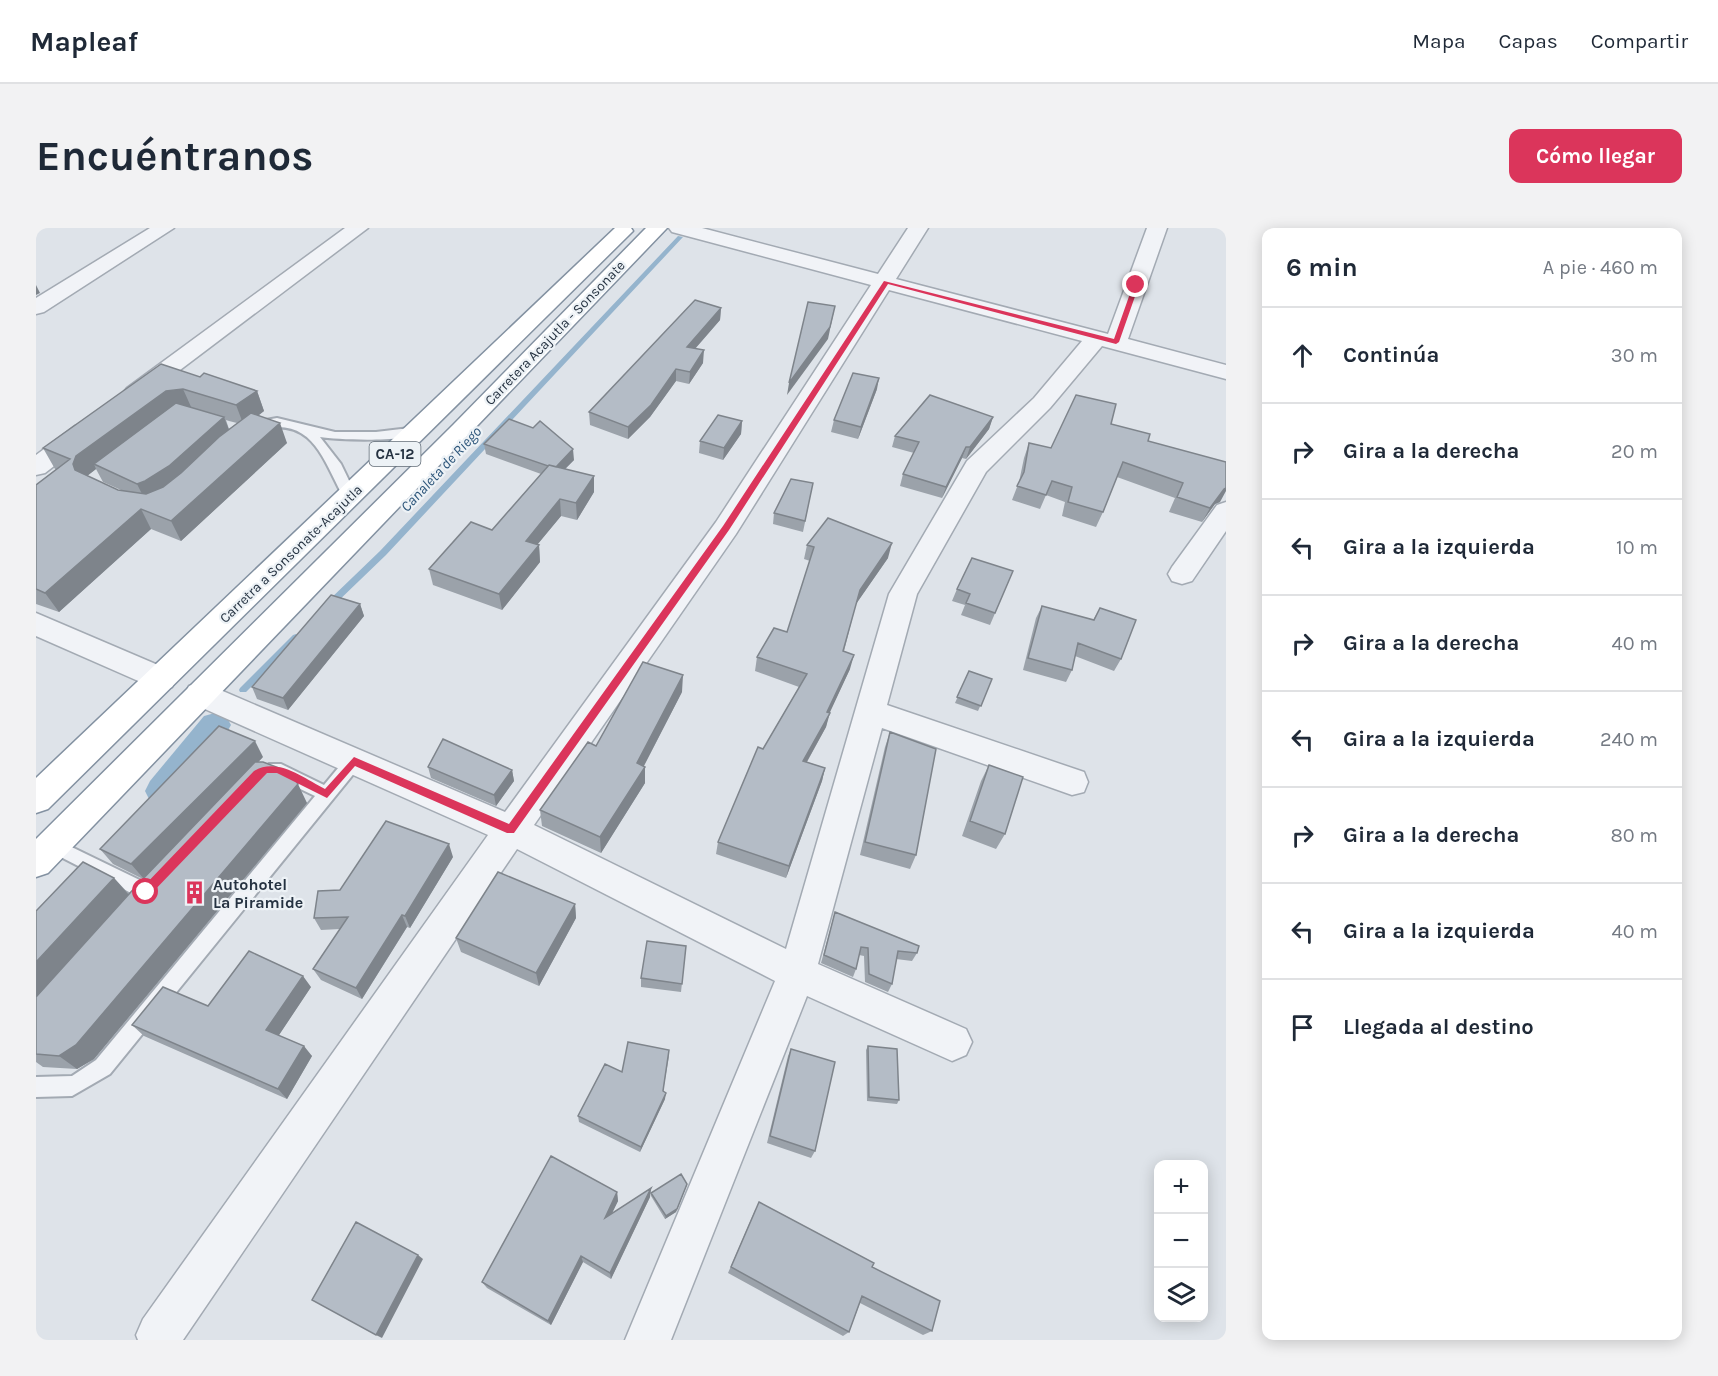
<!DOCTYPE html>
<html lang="es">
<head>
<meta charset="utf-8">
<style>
	:root { --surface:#fff; --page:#f2f2f3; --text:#1f2937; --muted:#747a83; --line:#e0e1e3; --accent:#db355b }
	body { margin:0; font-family:Karla,sans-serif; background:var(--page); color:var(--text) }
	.controls { position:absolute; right:18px; bottom:18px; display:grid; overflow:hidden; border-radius:12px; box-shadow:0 3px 15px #0003 }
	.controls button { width:54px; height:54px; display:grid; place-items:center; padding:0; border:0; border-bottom:2px solid var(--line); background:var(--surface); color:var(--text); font:30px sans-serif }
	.stop { position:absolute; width:18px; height:18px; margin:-14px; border:4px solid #db355b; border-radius:50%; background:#fff }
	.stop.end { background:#db355b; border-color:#fff; box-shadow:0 2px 6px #0008 }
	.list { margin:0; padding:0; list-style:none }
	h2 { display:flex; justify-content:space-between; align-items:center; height:78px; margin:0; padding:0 24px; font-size:26px }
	h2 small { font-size:20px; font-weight:400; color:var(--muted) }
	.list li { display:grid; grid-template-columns:39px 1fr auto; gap:18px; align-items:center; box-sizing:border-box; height:96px; padding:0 24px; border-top:2px solid var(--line) }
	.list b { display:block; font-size:22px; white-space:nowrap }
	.list em { font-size:20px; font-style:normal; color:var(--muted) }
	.icon { flex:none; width:33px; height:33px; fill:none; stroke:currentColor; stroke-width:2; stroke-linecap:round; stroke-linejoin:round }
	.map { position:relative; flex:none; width:1190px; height:1112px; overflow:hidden; border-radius:12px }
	header { display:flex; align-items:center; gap:36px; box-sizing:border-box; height:84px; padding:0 30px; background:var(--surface); border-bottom:2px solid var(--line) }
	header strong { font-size:28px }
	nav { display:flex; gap:33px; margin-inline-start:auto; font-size:21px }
	.intro { display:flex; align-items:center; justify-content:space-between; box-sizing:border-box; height:144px; padding:0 36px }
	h1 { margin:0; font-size:42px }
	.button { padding:15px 27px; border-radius:12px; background:var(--accent); color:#fff; font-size:21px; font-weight:700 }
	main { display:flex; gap:36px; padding:0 36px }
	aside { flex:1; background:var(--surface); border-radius:12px; box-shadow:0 3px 15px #0003 }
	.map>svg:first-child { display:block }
</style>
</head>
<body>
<header>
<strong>Mapleaf</strong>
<nav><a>Mapa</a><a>Capas</a><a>Compartir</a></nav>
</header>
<div class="intro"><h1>Encuéntranos</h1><a class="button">Cómo llegar</a></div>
<main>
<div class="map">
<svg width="1190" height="1112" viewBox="0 0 1190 1112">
	<rect width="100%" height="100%" fill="#dee3e9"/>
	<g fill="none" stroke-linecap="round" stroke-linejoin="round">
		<path fill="#95b4cd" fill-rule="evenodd" d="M642 8 647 9 350 327 297 378H291L290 376 291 374 344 323Z
			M260 406 264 409 263 411 210 464H204L203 462 204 460 257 407Z"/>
		<path fill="#95b4cd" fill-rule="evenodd" d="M179 485 190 488 195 497 190 506 138 573 126 577 114 573 109 563 114 553 168 488Z"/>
		<defs>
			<path id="lane" d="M241 190 299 204H340L382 199 388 203C375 215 303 212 284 209L305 236 321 269 314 273 309 272C287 233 278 187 222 202L216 198 224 193Z
				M318 526 324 528 326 533 324 538 74 846 36 868 0 869V849L36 848 60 832 279 568 233 546 231 541 233 536H245L288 557 312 528Z
				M17 610 116 658 119 664 110 676 104 678 98 676 95 670 97 666 11 622 8 617 11 612Z"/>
			<path id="street" d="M114 0H138L8 84 0 86V70Z
				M309 0H332L107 170H91L87 165 91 160Z
				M633 0H666L842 46 872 0H892L860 51 1072 106 1111 0H1131L1092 111 1190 137V151L1066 118 1014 180 950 244 881 366 851 477 1048 544 1052 554 1048 564 1036 567 846 500 782 736 930 801 936 814 930 827 916 833 771 768 635 1112H589L739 753 481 621 147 1112H102L100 1107 107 1091 452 607 153 474 149 466 153 458 164 454 175 458 469 584 680 294 835 57 636 4ZM853 62 1046 113 998 170 931 233 853 366 750 721 498 597 700 306Z
				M48 195 57 198 60 203 57 208 9 245 0 247V227L39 198Z
				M1190 274V303L1156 353 1146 356 1136 353 1132 346 1136 339 1181 277Z
				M0 385 136 443 140 451 136 459 125 463 0 408Z"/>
			<path id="highway" d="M579 0H595L597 3 12 581 0 585V550Z
				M610 0H631L12 645 0 649V611L417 197Z"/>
		</defs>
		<use href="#lane" stroke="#a3aab3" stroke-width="4"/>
		<use href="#street" stroke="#a3aab3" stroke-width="3"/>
		<use href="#highway" stroke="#8391a1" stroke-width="3"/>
		<use href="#lane" fill="#f1f3f7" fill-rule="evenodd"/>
		<use href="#street" fill="#f1f3f7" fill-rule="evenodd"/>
		<use href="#highway" fill="#fff" fill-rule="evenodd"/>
	</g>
	<path fill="#9ba2aa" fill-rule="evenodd" d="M685 80 684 92 659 121 667 135 653 156 640 153 614 189 592 211 554 197 553 184Z
		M164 149 221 163 228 183 222 188 251 215 145 313 115 301 23 384 0 376V257L20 241H19L7 220ZM190 192 193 193 201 195 193 201ZM60 241 67 254 85 262H82L51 248Z
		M841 161 822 211 795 204 798 192Z
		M957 189 953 201 930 231 926 230 906 270 864 258 867 246 878 225 856 219 859 208Z
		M706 193 705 206 687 232 663 225 664 213Z
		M1075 196 1112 213 1184 274 1179 276 1166 294 1133 284 1139 270 1081 249 1067 284 1060 299 1026 288 1029 274 1010 267 1004 281 976 272 983 254 988 230 993 215 1015 220Z
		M448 216 538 232 529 241 558 248V264L541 292 525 288 501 317H503L504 334 466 382 397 357 393 341 456 302 505 246 450 226Z
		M777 255 767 304 737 296 738 285Z
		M771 317 852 330 820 376 808 423 814 441 793 485 790 499 771 534 789 540 786 553 750 650 680 626 682 614 727 521 763 459 719 443 721 429 751 404 774 333 768 331Z
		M977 343 954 397 925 387 929 377 916 373 921 361Z
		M324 376 328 388 252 482 221 471 216 459Z
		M1006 378 1057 392 1064 380 1085 431 1078 443 1039 428 1036 442 1030 454 987 442 1000 390Z
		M933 443 956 451 942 483 919 475Z
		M646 464 608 538 609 555 565 625 506 598 504 582 560 518Z
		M854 504 880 627 874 641 824 627 849 519Z
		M227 529 222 534 271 575 58 831 41 841 7 839 0 834V683L78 650 93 666 107 651 77 636 64 621Z
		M953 537 969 606 960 621 926 608 945 553Z
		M392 539 476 542 478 553 460 578 395 550Z
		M417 629 374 700 371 699 326 771 285 752 277 741 304 701 285 702 278 690 304 662Z
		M539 676 540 690 503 758 425 724 420 710Z
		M799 684 881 725 876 733 860 731 856 756 852 764 829 754 828 728 823 727 820 741 817 749 785 735Z
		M650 718 645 764 605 759V750Z
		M275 759 243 807 276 828 251 871 108 808 96 797 172 778Z
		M832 818 863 872 861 876 831 873 830 822Z
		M755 821 779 923 775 930 731 915 752 828Z
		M633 828 627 863 629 871 604 924 543 894 542 888 586 844Z
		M650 959 640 984 629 991 615 968V965Z
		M615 960 614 969 575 1051 547 1034 515 1097 451 1060 446 1054 581 964 582 973 575 986Z
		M719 982 836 1039 896 1103 887 1107 824 1075 813 1104 807 1108 692 1045Z"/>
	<path fill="#7e848b" d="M0 57 4 65 0 67Z
		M799 78 792 111 751 167 753 155Z
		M685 80 684 92 650 131 651 119Z
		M668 122 667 135 653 156 654 144Z
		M640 141V153L614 189 592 211V199Z
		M843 150 841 161 822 211 825 199Z
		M147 161 156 181 58 236 60 241 51 248 39 242 37 236 40 228 130 163Z
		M221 163 228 183 208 198 200 177Z
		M188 189 195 207 110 274 101 256Z
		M957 189 953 201 930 231 934 219Z
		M706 193 705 206 687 232 688 220Z
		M244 195 251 215 145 313 135 293Z
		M930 219 926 230 906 270 910 259Z
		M537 221 538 232 519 251 518 241Z
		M558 248V264L541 292 540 275Z
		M1190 260V263L1184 274 1179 276 1166 294 1174 280 1188 261Z
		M524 271 525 288 491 329 490 313Z
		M105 281 115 301 23 384 9 365Z
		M856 315 852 330 820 376 824 362Z
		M503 317 504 334 466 382 463 366Z
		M324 376 328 388 252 482 247 470Z
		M818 427 814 441 789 495 794 485 790 499 764 546 767 533Z
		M647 447 646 464 601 551V535Z
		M219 513 227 529 108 651 95 636Z
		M609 539V555L565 625 564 609Z
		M789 540 786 553 750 650 753 638Z
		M476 542 478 553 460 578 458 567Z
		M262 556 271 575 58 831 41 841 23 828Z
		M413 616 417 629 374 700 369 688Z
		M78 650 93 667 0 770V734Z
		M539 676 540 690 503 758 500 745Z
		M366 687 371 699 326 771 320 760Z
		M267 748 275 759 239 813 230 802Z
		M268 818 276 828 251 871 242 861Z
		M630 865 629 871 604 924 605 919Z
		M651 956 640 984 629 991 630 988Z
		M615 960 614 969 575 1051 574 1045Z
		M581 964 582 973 570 998 569 990Z
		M382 1027 387 1031 346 1110 340 1107Z
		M545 1028 547 1034 515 1097 512 1093Z"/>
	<path fill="#b4bcc6" stroke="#7e848b" stroke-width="1.5" d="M659 72 685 80 651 119 668 122 654 144 640 141 615 177 592 199 553 184Z
		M772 74 799 78 794 99 753 155Z
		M125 136 164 149 168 145 221 163 200 177 147 161 130 163 40 228 37 236 39 242 82 262 110 266 127 259 145 245 183 209 215 185 244 195 135 293 105 281 9 365 0 361V257L34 231 7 220Z
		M817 145 843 150 825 199 798 192Z
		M894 167 957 189 934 219H930L910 259 867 246 883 214 859 208Z
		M1040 167 1080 176 1075 196 1114 206 1112 213 1190 234V260L1188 261 1174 280 1141 269 1147 255 1087 234 1067 284 1032 274 1036 259 1016 253 1010 267 981 258 988 244 993 215 1015 220Z
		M140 175 188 189 133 238 109 253 101 256 58 236Z
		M682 187 706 193 688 220 664 213Z
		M473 191 497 200 504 193 537 221 520 239 513 237 512 238 448 216Z
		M513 237 558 248 540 275 524 271 490 313 503 317 463 366 393 341 435 294 456 302Z
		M755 251 777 255 769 293 738 285Z
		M792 290 856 315 824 362 807 423 818 427 791 484 794 485 767 533 789 540 753 638 682 614 722 519 727 521 771 446 721 429 738 400 751 404 778 319 771 317Z
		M936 330 977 343 959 385 930 375 934 366 921 361Z
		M295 367 324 376 247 470 216 459Z
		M1006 378 1058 392 1064 380 1100 392 1085 431 1042 415 1036 442 992 430Z
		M607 434 647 447 601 535 609 539 564 609 504 582 552 514 560 518Z
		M933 443 956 451 945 478 921 469Z
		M183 498 219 513 95 636 64 621Z
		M854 504 900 521 880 627 829 614Z
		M407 511 476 542 458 567 392 539Z
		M219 534H227L254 544 262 556 40 817 23 828 0 826V769L103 655Z
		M953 537 987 549 969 606 934 593Z
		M350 593 413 616 369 688 366 687 320 760 277 741 312 689 278 690 282 663 304 662Z
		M47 634 78 650 0 734V683Z
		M462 644 539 676 500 745 420 710Z
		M799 684 883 718 881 725 862 723 856 756 833 746 832 720 825 719 820 741 788 727Z
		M611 713 650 718 646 756 605 750Z
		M213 723 267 748 230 802 268 818 242 861 96 797 127 759 172 778Z
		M592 814 633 822 627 863 630 865 605 919 542 888 569 836 586 844Z
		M832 818 861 821 863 872 833 869Z
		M755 821 799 834 779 923 734 908Z
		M515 928 581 964 569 990 615 960 574 1045 545 1028 512 1093 446 1054Z
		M645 946 651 956 641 981 630 988 615 965Z
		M723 974 838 1035 836 1039 904 1073 896 1103 826 1068 813 1104 695 1039Z
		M320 994 382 1027 340 1107 276 1072Z"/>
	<path fill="#db355b" d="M848 53 1078 111 1097 57H1103L1083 114 1080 116 852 56 693 302 478 605H471L319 538 291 570 241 545H231L114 667H106V660L218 543C242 529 267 550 289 561L318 529 473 596 687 298Z"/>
	<defs>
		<symbol id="building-bare" viewBox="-9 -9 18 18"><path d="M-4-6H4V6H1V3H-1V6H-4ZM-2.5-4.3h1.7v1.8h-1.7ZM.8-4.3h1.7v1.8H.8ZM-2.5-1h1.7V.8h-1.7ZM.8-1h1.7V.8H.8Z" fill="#db355b" stroke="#edf2f6" stroke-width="2.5" paint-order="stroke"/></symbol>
	</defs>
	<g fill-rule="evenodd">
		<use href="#building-bare" x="142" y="648" width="33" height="33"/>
	</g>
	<g text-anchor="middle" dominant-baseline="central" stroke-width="4.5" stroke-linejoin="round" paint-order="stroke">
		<g font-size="14" fill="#253241" stroke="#edf2f6">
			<text transform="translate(519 105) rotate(-46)">Carretera Acajutla - Sonsonate</text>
			<text transform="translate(255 326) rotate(-44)">Carretra a Sonsonate-Acajutla</text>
		</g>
		<rect fill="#edf2f6" stroke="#616c77" stroke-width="1.5" x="333.5" y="214" width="51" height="24" rx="4.5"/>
		<g font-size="15" font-weight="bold" fill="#253241">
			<text x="359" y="226">CA-12</text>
		</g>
		<g font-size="15" font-style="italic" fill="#2b5479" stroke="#edf2f6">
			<text transform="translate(405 241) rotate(-47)">Canaleta de Riego</text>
		</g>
		<g font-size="16" font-weight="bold" fill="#253241" stroke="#edf2f6" text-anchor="start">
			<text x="177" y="656">Autohotel<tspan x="177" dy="18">La Piramide</tspan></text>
		</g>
	</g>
</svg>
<div class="controls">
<button>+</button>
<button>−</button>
<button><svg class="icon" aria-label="layers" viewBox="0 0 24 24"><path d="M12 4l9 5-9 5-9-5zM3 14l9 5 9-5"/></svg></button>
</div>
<div class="stop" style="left:110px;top:664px"></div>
<div class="stop end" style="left:1100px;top:57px"></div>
</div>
<aside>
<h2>6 min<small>A pie · 460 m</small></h2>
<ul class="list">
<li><svg class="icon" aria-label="ahead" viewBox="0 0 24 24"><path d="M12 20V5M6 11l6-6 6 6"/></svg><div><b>Continúa</b></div><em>30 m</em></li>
<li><svg class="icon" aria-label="right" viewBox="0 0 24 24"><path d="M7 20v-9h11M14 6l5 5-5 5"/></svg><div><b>Gira a la derecha</b></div><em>20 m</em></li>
<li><svg class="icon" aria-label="left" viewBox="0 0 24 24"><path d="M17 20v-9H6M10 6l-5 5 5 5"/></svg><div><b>Gira a la izquierda</b></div><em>10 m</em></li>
<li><svg class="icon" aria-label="right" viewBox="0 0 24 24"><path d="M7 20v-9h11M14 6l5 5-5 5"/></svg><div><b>Gira a la derecha</b></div><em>40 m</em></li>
<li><svg class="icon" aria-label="left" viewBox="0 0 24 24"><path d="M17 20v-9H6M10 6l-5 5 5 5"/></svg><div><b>Gira a la izquierda</b></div><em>240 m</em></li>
<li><svg class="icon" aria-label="right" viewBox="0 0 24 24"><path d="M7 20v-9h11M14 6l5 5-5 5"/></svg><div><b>Gira a la derecha</b></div><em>80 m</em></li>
<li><svg class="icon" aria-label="left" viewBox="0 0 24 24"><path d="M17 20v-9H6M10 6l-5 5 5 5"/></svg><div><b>Gira a la izquierda</b></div><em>40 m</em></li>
<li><svg class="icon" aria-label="arrive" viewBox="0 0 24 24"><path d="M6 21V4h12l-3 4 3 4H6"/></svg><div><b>Llegada al destino</b></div></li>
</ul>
</aside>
</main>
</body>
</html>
